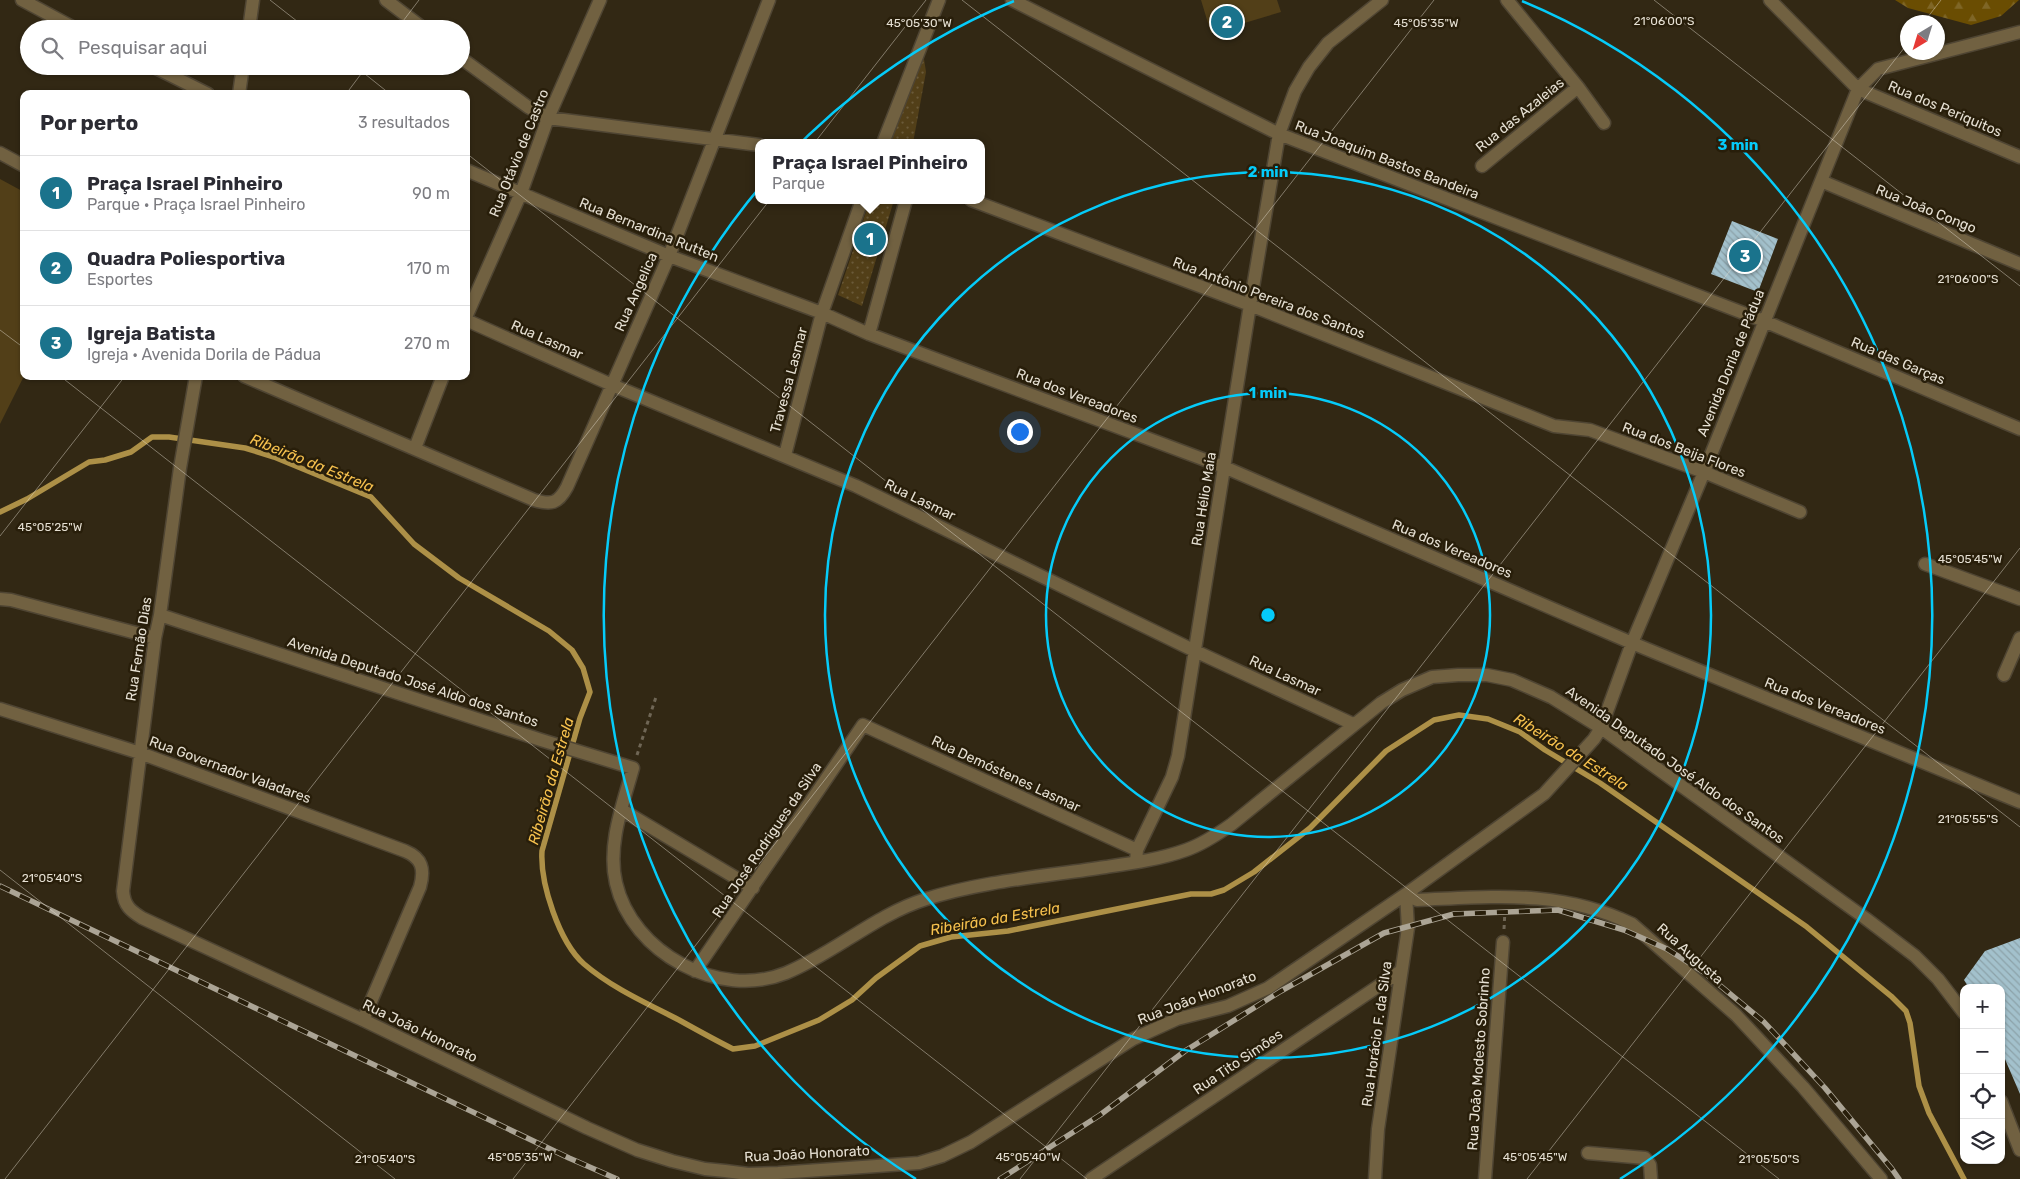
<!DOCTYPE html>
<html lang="pt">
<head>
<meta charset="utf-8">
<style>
	:root { --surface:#fff; --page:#f7f7f7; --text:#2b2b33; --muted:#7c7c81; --line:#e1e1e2; --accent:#1a738c }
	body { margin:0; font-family:Rubik,sans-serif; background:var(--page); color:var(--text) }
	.controls { position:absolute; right:15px; bottom:15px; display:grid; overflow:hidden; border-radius:10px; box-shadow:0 1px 4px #0004 }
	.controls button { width:45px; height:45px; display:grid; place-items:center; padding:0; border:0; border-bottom:1px solid var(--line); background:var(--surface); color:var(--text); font:25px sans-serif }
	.compass { position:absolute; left:1900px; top:15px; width:45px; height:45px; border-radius:50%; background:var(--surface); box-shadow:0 1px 4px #0004; rotate:218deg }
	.you { position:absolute; left:1019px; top:431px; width:18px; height:18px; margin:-12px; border:4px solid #fff; border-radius:50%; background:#1a73e8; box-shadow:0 0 0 8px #1a73e833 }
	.badge { display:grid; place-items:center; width:32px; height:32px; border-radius:50%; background:var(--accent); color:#fff; font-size:16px; font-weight:700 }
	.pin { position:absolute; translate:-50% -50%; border:2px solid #fff; box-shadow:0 1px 5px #0006 }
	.popup { position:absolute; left:755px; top:139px; width:230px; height:65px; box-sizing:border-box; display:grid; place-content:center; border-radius:10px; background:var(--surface); filter:drop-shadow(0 1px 4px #0005); font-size:16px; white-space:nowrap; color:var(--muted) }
	.popup b { font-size:19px; color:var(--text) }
	.popup::after { content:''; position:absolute; left:50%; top:100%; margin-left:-10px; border:10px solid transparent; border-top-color:var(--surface) }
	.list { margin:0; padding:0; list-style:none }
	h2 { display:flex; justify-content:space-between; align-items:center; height:65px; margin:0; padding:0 20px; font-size:21px }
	h2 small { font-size:16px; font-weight:400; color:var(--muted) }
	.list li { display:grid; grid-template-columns:32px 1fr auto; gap:15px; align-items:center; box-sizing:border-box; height:75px; padding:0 20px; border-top:1px solid var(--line) }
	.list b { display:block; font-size:19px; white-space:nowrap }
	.list p { margin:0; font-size:16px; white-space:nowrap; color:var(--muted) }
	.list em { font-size:16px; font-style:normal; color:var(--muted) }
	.icon { flex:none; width:28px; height:28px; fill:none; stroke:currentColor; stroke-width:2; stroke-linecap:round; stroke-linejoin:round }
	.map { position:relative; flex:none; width:2020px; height:1179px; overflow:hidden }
	.search { position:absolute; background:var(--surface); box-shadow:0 1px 4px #0004; left:20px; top:20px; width:450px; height:55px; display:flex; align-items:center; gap:12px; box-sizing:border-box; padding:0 18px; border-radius:28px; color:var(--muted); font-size:19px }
	.panel { position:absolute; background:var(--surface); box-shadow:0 1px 4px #0004; left:20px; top:90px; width:450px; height:290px; border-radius:10px }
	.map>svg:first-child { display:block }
</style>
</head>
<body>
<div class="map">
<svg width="2020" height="1179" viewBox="0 0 2020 1179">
	<defs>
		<pattern id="forest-firs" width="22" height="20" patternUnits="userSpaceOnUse" patternTransform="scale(1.25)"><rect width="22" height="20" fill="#6a4d02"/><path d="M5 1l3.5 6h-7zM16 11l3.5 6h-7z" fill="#7f6626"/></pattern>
		<pattern id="park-dots" width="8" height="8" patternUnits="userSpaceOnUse" patternTransform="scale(1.25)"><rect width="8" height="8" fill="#523f18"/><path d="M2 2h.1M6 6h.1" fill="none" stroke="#6b5a39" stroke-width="1.8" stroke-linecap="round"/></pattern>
		<pattern id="building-back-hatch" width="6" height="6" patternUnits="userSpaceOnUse" patternTransform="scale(1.25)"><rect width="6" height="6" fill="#a3c1cc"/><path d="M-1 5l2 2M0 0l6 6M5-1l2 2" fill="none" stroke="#8ca2a9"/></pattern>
	</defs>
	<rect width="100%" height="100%" fill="#322814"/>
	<path fill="#523f18" d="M1201 0H1277L1281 12 1211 33Z
		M0 179 24 192V376L0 424Z"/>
	<path fill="url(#forest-firs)" d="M1895 0H2019L2001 16 1971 25 1908 8Z"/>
	<path fill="url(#park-dots)" d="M924 59 926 72 913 143H888L916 70Z
		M870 200H894L862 306 838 295Z"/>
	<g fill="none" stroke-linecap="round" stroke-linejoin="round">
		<path stroke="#ad9047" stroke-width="5.5" d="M0 512 27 499 89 462 105 460 131 452 152 437H169L245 448 274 457 371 497 414 544 459 578 549 631 572 650 583 668 590 692 580 718 542 851C540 883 559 942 584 964 612 988 646 1003 679 1020 697 1030 715 1040 733 1049L755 1046 819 1020 852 1000 876 978 920 946 951 937 1008 931 1191 894H1211L1224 890 1254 872 1310 828 1386 751 1434 720 1459 715 1488 719 1520 732 1545 750 1600 783 1807 927 1891 996 1906 1011 1910 1023 1919 1086 1929 1113 1964 1179"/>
	</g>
	<path fill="url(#building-back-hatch)" d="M1732 221 1778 239 1758 292 1711 274Z
		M2020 938V1094L2001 1050V988H1969L1964 980 1985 951Z"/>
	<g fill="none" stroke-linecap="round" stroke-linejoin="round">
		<defs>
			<path id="minor" d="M22 0 76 29
				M386 0 424 29
				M1012 0 1279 134 1764 321 2020 429
				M1507 0 1578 87 1604 123
				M1770 0 1858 89 2020 157
				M249 29 253 0
				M461 58 528 107 548 118 759 145
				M152 66 208 94
				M239 94 243 66
				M883 143 939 0
				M0 153 24 166
				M1482 166 1578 87
				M466 170 669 256 822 313 869 334 1224 467 1632 643 2020 802
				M1821 181 2020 264
				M971 200 1250 305 1554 426 1590 430 1704 472 1800 512
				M466 317 521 193 548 118 600 0
				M466 320 612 385 856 486 1195 651 1353 724
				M869 334 906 200
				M196 376 180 468 160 615 155 638 123 891C124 906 131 911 142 918L363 1020 587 1128 637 1150 672 1161 705 1169 725 1171 748 1174 778 1173 919 1163 942 1156 971 1142 1133 1039 1177 1019 1228 1006 1268 988 1406 894 1544 794 1594 739 1601 728 1632 643 1704 472 1858 89 1878 69 2020 32
				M244 376 534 500C551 505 558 504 567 487L669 256 769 0
				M415 448 443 376
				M785 455 822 313 862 200
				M1925 564 2020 599
				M0 599 11 600 155 638
				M160 615 541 740 633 768C623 804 607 845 616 883 632 953 719 1000 786 973 835 953 875 915 926 899 982 881 1048 876 1106 867 1133 863 1161 859 1186 850 1203 844 1218 834 1232 824L1381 703 1402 690 1432 677 1458 675H1487L1512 680 1551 697 1601 728 1865 918 1915 956 1938 979 1964 1013
				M2004 675 2020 638
				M0 709 140 753 405 851C422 858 425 869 420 887L363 1020
				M622 810 753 888
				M1136 862 1137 850 1172 777 1178 756 1250 305 1279 134 1295 91 1309 67 1328 43 1382 0
				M1406 894 1417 900C1494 897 1560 889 1632 924L1736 1015 1803 1087 1881 1179
				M695 971 863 725 1137 850
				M2001 1101 2020 1150
				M1588 1153 1645 1158 1650 1165 1651 1179
				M1091 1179 1401 971
				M1375 1179 1378 1129 1408 928 1406 894
				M1485 1179 1503 942"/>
		</defs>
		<use href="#minor" stroke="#4f4533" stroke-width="15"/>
		<path stroke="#6f6655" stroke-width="3" stroke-dasharray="4 4" stroke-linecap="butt" d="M637 755 656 697
			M1504 929 1505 910"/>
		<use href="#minor" stroke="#716141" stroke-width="12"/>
		<defs>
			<path id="rail" d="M0 886 569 1158 617 1179
				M1000 1179 1100 1115 1185 1051 1281 991 1384 933 1454 914 1558 910 1624 930 1667 949 1705 973 1764 1022 1825 1088 1892 1169 1899 1179"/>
		</defs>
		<use href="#rail" stroke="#aba495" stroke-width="5.5"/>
		<use href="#rail" stroke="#281e0a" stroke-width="4" stroke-dasharray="11" stroke-linecap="butt"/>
	</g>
	<path fill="none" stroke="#e6e0d3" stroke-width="1" stroke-opacity="0.45" d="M270 0 307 29M962 0 2020 827M1654 0 2020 286M1924 22 1941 0M397 29 419 0M355 66 390 94M346 94 367 66M466 153 1779 1179M0 330 24 348M60 376 1087 1179M0 536 125 376M0 870 395 1179M5 1179 926 0M513 1179 1434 0M1020 1179 1908 43M1527 1179 2020 548"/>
	<g fill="none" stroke="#05cbf9" stroke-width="2.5">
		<circle cx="1268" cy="615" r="222"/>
		<circle cx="1268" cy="615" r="443"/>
		<path d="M916 1179A665 665 0 0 1 1014 1M1522 1A665 665 0 0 1 1620 1179"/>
	</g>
	<g text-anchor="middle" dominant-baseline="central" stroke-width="5" stroke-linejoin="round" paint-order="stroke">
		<g font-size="14" fill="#e6e0d3" stroke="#281e0a">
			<text transform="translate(1945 109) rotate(23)">Rua dos Periquitos</text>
			<text transform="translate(1520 115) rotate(-39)">Rua das Azaleias</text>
			<text transform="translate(519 153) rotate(-68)">Rua Otávio de Castro</text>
			<text transform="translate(1387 160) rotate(21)">Rua Joaquim Bastos Bandeira</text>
			<text transform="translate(1926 209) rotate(22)">Rua João Congo</text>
			<text transform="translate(649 230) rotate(22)">Rua Bernardina Rutten</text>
			<text transform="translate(636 292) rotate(-66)">Rua Angelica</text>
			<text transform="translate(1269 298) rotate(21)">Rua Antônio Pereira dos Santos</text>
			<text transform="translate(547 340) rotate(24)">Rua Lasmar</text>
			<text transform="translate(1898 361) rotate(23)">Rua das Garças</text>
			<text transform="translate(1731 363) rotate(-68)">Avenida Dorila de Pádua</text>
			<text transform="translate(789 380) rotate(-75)">Travessa Lasmar</text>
			<text transform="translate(1077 396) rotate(21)">Rua dos Vereadores</text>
			<text transform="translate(1684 450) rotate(21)">Rua dos Beija Flores</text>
			<text transform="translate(1204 499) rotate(-81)">Rua Hélio Maia</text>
			<text transform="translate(920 500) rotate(26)">Rua Lasmar</text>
			<text transform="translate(1452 549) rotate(23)">Rua dos Vereadores</text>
			<text transform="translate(139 649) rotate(-81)">Rua Fernão Dias</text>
			<text transform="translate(1285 676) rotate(25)">Rua Lasmar</text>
			<text transform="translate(413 682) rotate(18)">Avenida Deputado José Aldo dos Santos</text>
			<text transform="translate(1825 706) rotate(22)">Rua dos Vereadores</text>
			<text transform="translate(1675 765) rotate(35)">Avenida Deputado José Aldo dos Santos</text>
			<text transform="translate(230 770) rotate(20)">Rua Governador Valadares</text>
			<text transform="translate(1006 774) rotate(25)">Rua Demóstenes Lasmar</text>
			<text transform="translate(767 840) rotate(-56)">Rua José Rodrigues da Silva</text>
			<text transform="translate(1690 954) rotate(42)">Rua Augusta</text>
			<text transform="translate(1197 998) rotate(-21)">Rua João Honorato</text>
			<text transform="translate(420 1031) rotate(26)">Rua João Honorato</text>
			<text transform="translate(1377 1034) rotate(-82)">Rua Horácio F. da Silva</text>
			<text transform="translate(1479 1059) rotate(-86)">Rua João Modesto Sobrinho</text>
			<text transform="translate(1238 1062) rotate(-34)">Rua Tito Simões</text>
			<text transform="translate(807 1154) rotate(-3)">Rua João Honorato</text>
		</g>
		<g font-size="15" font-style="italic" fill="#f6c14e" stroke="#281e0a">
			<text transform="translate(312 463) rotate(22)">Ribeirão da Estrela</text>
			<text transform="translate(1571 752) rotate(32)">Ribeirão da Estrela</text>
			<text transform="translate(551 781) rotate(-74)">Ribeirão da Estrela</text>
			<text transform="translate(995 919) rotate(-10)">Ribeirão da Estrela</text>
		</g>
	</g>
	<g font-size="12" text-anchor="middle" fill="#e6e0d3" stroke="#281e0a" stroke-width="5" stroke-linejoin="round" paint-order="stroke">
		<text x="1664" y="25">21°06'00"S</text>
		<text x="919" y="27">45°05'30"W</text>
		<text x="1426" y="27">45°05'35"W</text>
		<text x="1968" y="283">21°06'00"S</text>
		<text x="50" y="531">45°05'25"W</text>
		<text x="1970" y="563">45°05'45"W</text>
		<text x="1968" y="823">21°05'55"S</text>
		<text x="52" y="882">21°05'40"S</text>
		<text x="520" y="1161">45°05'35"W</text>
		<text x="1028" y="1161">45°05'40"W</text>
		<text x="1535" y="1161">45°05'45"W</text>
		<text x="385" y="1163">21°05'40"S</text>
		<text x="1769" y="1163">21°05'50"S</text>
	</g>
	<circle cx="1268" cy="615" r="8" fill="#05cbf9" stroke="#281e0a" stroke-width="2.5"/>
	<g font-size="15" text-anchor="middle" font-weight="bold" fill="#05cbf9" stroke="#281e0a" stroke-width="5" stroke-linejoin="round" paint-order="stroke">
		<text x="1738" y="150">3 min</text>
		<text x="1268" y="177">2 min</text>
		<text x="1268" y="398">1 min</text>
	</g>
</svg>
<div class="controls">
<button>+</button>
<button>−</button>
<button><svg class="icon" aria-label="locate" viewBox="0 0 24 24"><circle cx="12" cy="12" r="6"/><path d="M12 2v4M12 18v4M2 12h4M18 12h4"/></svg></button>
<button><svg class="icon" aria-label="layers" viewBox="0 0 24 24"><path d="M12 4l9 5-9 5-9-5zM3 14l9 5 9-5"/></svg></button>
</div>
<svg class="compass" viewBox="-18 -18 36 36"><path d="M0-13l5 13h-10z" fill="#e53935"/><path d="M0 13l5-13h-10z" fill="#7c7c81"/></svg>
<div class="you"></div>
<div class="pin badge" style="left:870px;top:239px">1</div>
<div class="popup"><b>Praça Israel Pinheiro</b>Parque</div>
<div class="pin badge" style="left:1227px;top:22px">2</div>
<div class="pin badge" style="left:1745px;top:256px">3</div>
<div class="search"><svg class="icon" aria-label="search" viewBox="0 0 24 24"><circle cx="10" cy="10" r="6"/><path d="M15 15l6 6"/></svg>Pesquisar aqui</div>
<section class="panel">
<h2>Por perto<small>3 resultados</small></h2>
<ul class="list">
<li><span class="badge">1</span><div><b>Praça Israel Pinheiro</b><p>Parque · Praça Israel Pinheiro</p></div><em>90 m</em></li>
<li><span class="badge">2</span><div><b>Quadra Poliesportiva</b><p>Esportes</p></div><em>170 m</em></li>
<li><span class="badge">3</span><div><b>Igreja Batista</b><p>Igreja · Avenida Dorila de Pádua</p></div><em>270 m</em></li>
</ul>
</section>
</div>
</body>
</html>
